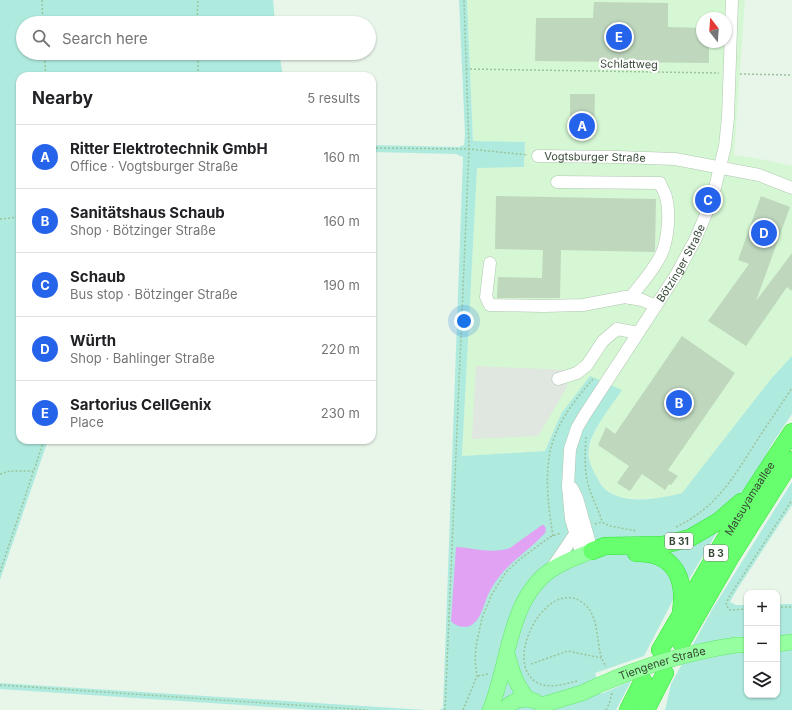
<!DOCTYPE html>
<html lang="en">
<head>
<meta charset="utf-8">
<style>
	:root { --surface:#fff; --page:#f2f2f2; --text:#202124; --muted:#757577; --line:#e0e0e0; --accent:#2563eb }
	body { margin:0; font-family:Inter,sans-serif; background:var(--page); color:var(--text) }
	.controls { position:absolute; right:12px; bottom:12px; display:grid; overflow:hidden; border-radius:8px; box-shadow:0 1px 3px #0004 }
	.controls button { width:36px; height:36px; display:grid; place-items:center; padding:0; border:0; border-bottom:1px solid var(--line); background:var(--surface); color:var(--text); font:20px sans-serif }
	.compass { position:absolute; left:696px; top:12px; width:36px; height:36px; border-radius:50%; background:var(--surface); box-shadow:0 1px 3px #0004; rotate:343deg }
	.you { position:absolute; left:464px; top:321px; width:14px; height:14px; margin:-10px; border:3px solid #fff; border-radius:50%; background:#1a73e8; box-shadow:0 0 0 6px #1a73e833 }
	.badge { display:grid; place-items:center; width:26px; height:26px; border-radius:50%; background:var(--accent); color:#fff; font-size:13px; font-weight:700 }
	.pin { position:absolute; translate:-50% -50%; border:2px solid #fff; box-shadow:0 1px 4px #0006 }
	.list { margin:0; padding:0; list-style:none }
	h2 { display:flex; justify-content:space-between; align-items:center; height:52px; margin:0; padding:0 16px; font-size:17px }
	h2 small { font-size:13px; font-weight:400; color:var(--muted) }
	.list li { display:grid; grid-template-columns:26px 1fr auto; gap:12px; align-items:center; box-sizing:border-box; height:64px; padding:0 16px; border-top:1px solid var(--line) }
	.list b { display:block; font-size:15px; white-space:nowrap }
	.list p { margin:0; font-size:13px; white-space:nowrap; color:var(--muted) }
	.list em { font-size:13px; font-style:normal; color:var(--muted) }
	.icon { flex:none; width:22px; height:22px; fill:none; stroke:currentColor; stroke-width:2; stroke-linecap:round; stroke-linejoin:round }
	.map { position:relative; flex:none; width:792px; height:710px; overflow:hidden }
	.search { position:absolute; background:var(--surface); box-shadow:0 1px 3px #0004; left:16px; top:16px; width:360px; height:44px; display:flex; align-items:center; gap:10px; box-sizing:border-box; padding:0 14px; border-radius:22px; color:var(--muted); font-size:15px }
	.panel { position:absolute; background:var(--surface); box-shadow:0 1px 3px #0004; left:16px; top:72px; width:360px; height:372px; border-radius:12px }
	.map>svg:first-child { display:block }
</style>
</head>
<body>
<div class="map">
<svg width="792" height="710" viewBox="0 0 792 710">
	<rect width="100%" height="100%" fill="#e8f5e9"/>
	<path fill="#d5f7d3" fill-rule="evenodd" d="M467 0H745L734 155 766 160 792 166V356L770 380 682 493 664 498 638 499 617 497 603 487 589 464V448L593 435 600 423 561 414 545 451 462 456 477 167H524L525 143 473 141ZM702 18H726V42H702Z"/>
	<path fill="#afeadf" d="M0 0H273L275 23H23V53H279L283 76H20V440H48L0 580Z
		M459 0H467L473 141 525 142 524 167 477 168 462 456 545 451 561 414 590 376 622 390C612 405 591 431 589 448 587 458 591 466 595 474 598 478 600 484 603 487 620 506 660 499 682 493L770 380 792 356V414L772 444 749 487 720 527 685 586 674 596 672 602 644 656 595 673 601 694 631 681 616 710H439L443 708 463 157 456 154 372 152V145L459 147 464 145 465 135Z
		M792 482V505L736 591 730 602 736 605H747V695H777V604H792V710H665L671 684 713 608Z
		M0 683 426 710H315L0 689Z"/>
	<path fill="#e0e6e0" d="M476 366 567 370V387L538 436 472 439Z"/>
	<path fill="#e1a2f3" d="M542 525H544L546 529 545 533C526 554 504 564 490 591 484 601 483 616 473 624 467 629 456 627 451 621L456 547C473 548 493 554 510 548Z"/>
	<path fill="#bed7bd" d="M594 2 668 3V27L702 28V42H709V63L535 61 536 18H593Z
		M570 94H595L594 136H570Z
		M496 196 656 199 655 250 654 252 561 250 560 298H497L498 277 542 278 543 250 495 249Z
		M761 196 790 207 756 301 792 253V291L787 287 746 346 708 321 749 264 738 260Z
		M682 336 735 373 668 470 678 476 671 485 669 484 665 490 642 474 630 491 617 483 629 466 598 445 606 427 615 434Z"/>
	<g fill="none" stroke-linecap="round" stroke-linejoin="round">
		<defs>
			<g id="minor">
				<path id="s1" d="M538 156 618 157 675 159 759 175 792 188"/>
				<path d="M557 182 660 183C661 187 664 191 665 194 671 211 668 240 661 255 653 271 641 284 630 298"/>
				<path d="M490 263 486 297 490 305 543 306 583 305 625 297 642 300 656 306"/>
				<path d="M558 379 577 373 587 365 603 341 617 329 638 333"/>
				<path d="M572 488 577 498 592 551"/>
				<path id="s2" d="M582 555 571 519 568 486 570 449 577 428 584 416 676 275 695 240 712 200 725 146 728 118 732 0"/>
				<path d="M552 568 575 534"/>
			</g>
			<path id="major" d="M777 644 792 642
				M736 645H747
				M507 654C512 671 516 686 528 699
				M542 705 582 693 599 685
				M490 710C509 666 508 599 551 570 564 561 578 557 592 551
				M504 710C512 700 523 697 535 701"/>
			<g id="highway">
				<path d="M592 551 605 546 663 545 690 538 719 521 741 502"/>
				<path d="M636 553C674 552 686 578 681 611"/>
				<path d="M681 643 730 558 792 460"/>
				<path id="s3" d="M660 650 752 493 792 432"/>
				<path d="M628 710 643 680"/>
				<path d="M646 710 665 673"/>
			</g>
		</defs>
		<use href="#minor" stroke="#b0c6b1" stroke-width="13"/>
		<use href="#major" stroke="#62e86b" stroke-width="16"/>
		<use href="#highway" stroke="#33e333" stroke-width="18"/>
		<path stroke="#9bc39b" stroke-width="1.5" stroke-dasharray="2 2" stroke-linecap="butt" d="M42 0 43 23
			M197 23 198 0
			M44 53 46 76
			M198 53V76
			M466 69 719 73
			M740 74 792 75
			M372 148 469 149 528 155
			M0 219 20 217
			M586 437C585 453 584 468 588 484 591 497 599 509 602 522
			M0 474 10 471H33
			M595 524 602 522 610 526 637 531
			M676 527C718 507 734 476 758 439 769 422 781 405 792 388
			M553 536C548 505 543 468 554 438 562 416 577 398 591 381L595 378
			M0 572 44 440
			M777 607H792
			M747 609 729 610 726 604 729 597 792 500
			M531 664 568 651 601 658
			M478 676 488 674
			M577 681C565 684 549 689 538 683 500 664 547 575 583 603 599 615 596 639 601 656 602 660 605 664 606 667
			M0 685 368 710
			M445 710 469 149 464 0
			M463 710 477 676 475 660 476 646 482 618 492 594 506 572 520 559 550 537 561 533
			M606 710 609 704 612 693"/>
		<use href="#minor" stroke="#fff" stroke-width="12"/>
		<use href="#major" stroke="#96ff9f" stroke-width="15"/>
		<use href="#highway" stroke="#68ff6e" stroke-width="17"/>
		<defs>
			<g id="major-bridge">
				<path id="s4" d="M599 685C643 666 688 652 736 645"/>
			</g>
		</defs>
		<use href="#major-bridge" stroke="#62e86b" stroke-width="16" stroke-linecap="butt"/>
		<use href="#major-bridge" stroke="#96ff9f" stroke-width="15"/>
	</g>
	<g text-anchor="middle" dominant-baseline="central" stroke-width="4" stroke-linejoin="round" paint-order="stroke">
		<g fill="#fff" stroke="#737f72" stroke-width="1">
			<rect x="665" y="533" width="28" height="16" rx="3"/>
			<rect x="704" y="545" width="24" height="16" rx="3"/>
		</g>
		<g font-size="10" font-weight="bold" fill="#374836">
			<text x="679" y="541">B 31</text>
			<text x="716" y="553">B 3</text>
		</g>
		<g font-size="11" fill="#374836" stroke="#fff">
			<text transform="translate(629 64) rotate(1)">Schlattweg</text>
			<text stroke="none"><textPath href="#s1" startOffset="57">Vogtsburger Straße</textPath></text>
			<text stroke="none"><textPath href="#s2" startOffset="325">Bötzinger Straße</textPath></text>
			<text stroke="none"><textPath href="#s3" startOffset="176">Matsuyamaallee</textPath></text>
			<text stroke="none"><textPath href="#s4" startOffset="67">Tiengener Straße</textPath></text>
		</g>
	</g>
</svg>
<div class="controls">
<button>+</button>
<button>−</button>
<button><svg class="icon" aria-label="layers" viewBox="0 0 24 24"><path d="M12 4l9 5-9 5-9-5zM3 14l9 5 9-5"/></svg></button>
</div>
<svg class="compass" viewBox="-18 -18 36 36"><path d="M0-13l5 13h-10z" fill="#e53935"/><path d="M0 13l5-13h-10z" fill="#757577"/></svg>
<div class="you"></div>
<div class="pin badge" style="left:582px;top:126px">A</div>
<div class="pin badge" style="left:679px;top:403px">B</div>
<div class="pin badge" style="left:708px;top:200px">C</div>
<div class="pin badge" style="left:764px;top:233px">D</div>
<div class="pin badge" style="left:619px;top:37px">E</div>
<div class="search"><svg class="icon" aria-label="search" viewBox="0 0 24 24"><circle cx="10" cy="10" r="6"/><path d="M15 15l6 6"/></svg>Search here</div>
<section class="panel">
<h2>Nearby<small>5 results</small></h2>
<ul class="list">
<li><span class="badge">A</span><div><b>Ritter Elektrotechnik GmbH</b><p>Office · Vogtsburger Straße</p></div><em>160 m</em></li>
<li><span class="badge">B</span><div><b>Sanitätshaus Schaub</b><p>Shop · Bötzinger Straße</p></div><em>160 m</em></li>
<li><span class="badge">C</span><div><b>Schaub</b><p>Bus stop · Bötzinger Straße</p></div><em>190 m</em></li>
<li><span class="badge">D</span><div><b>Würth</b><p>Shop · Bahlinger Straße</p></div><em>220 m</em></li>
<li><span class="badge">E</span><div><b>Sartorius CellGenix</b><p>Place</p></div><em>230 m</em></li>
</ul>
</section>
</div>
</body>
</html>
